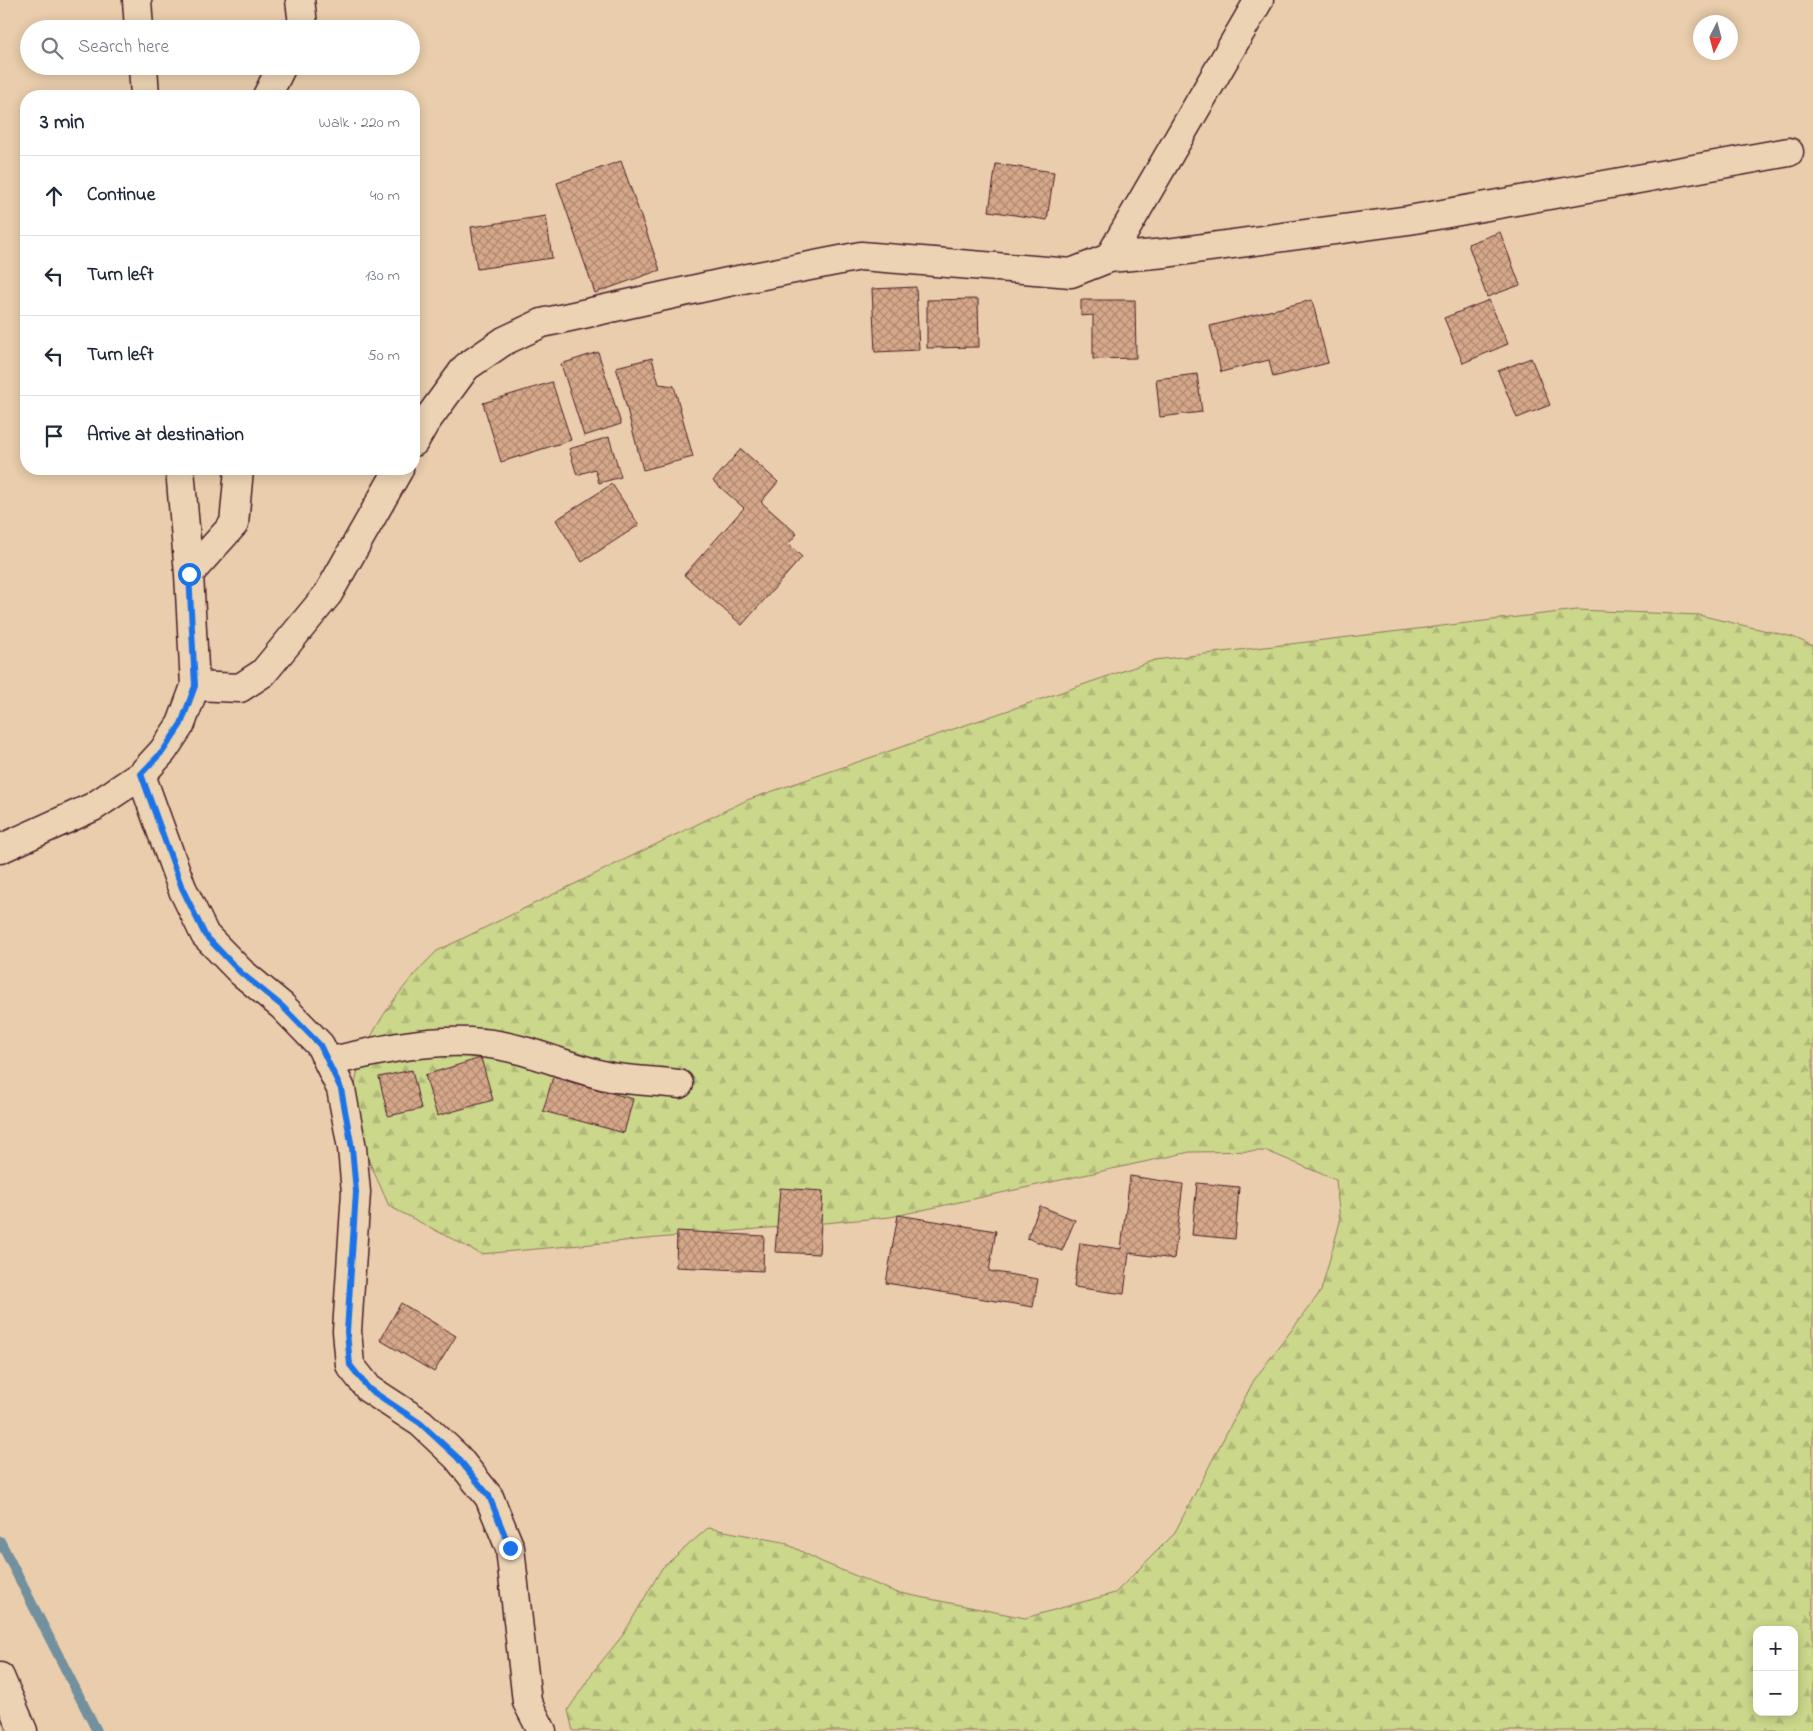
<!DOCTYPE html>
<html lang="en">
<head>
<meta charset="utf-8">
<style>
	:root { --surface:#fff; --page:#f2f2f3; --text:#1f2937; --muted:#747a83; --line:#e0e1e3 }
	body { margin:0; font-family:"Indie Flower",sans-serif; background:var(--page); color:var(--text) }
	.controls { position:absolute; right:15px; bottom:15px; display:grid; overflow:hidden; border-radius:10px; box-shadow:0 2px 12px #0003 }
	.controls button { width:45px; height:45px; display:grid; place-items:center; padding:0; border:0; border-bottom:1px solid var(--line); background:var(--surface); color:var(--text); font:25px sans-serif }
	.compass { position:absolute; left:1693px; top:15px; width:45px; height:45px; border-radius:50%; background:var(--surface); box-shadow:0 2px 12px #0003; rotate:186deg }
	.stop { position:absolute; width:15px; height:15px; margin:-11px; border:4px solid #1a73e8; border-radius:50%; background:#fff }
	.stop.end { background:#1a73e8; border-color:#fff; box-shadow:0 1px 5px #0008 }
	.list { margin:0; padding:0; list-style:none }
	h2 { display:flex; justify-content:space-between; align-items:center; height:65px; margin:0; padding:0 20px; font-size:21px }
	h2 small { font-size:16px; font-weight:400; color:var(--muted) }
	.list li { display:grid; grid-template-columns:32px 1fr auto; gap:15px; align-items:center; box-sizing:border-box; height:80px; padding:0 20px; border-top:1px solid var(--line) }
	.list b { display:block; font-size:19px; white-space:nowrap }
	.list em { font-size:16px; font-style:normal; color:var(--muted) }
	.icon { flex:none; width:28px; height:28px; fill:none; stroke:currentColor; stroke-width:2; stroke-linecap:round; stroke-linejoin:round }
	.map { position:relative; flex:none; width:1813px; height:1731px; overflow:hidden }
	.search { position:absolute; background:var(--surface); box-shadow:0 2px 12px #0003; left:20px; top:20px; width:400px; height:55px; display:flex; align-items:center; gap:12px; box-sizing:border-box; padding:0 18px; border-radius:28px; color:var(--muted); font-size:19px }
	.panel { position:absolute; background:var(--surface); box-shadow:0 2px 12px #0003; left:20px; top:90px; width:400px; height:385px; border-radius:20px }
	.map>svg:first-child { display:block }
</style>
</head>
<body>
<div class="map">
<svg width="1813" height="1731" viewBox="0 0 1813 1731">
	<defs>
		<pattern id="forest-firs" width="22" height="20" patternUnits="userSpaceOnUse" patternTransform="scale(1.25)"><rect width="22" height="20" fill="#cbd78b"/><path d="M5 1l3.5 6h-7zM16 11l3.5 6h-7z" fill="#b0b878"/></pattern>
		<pattern id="building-cross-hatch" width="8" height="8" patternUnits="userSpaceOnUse" patternTransform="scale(1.25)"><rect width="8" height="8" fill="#d5a88a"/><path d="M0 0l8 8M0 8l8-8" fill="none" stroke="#af8871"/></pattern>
	</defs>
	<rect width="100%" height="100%" fill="#e9cdac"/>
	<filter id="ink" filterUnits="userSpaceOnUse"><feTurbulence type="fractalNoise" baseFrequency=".02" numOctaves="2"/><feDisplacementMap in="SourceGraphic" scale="10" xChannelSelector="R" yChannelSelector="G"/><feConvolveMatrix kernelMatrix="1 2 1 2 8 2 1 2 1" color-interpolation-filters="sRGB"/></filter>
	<g filter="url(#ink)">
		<path fill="url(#forest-firs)" stroke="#8a7b5b" fill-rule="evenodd" d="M1577 610 1699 615 1793 637 1813 646V1731H573L568 1710 593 1672 623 1635 662 1568 708 1528 783 1542 822 1562 895 1592 1025 1618 1115 1593 1174 1534 1254 1380 1321 1291 1340 1222 1336 1180 1267 1151 1190 1152 890 1217 481 1254 389 1206C379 1182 366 1157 358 1132 338 1065 392 995 437 951L747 800 1155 660ZM1757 1630H1794V1712H1757Z"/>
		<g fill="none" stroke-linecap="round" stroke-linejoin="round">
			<path stroke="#72909d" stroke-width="10" d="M0 1541 97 1731"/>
		</g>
		<path fill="url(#building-cross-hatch)" stroke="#4a1f2b" d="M621 161 660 270 595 293 557 183Z
			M996 164 1054 172 1047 220 989 211Z
			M546 216 552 258 477 269 471 227Z
			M1500 232 1520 285 1487 297 1468 244Z
			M916 287 919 350 875 352 872 289Z
			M978 299 979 347 927 348V300Z
			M1081 300H1135L1136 358 1093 359V315L1081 316Z
			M1312 300 1328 363 1273 377 1269 360 1221 372 1210 326Z
			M1489 300 1508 344 1463 363 1444 318Z
			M598 352 621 424 584 436 561 364Z
			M652 358 659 384 674 386 693 457 643 470 616 367Z
			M1531 358 1550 405 1517 418 1498 371Z
			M1197 374 1202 412 1160 417 1156 379Z
			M552 382 571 440 501 462 483 403Z
			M609 437 621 477 599 483 595 469 577 475 569 449Z
			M741 449 778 482 761 502 797 534 788 544 802 557 742 625 684 575 744 508 713 481Z
			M612 484 639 525 582 562 556 520Z
			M481 1058 493 1100 437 1116 425 1075Z
			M412 1070 421 1109 388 1116 379 1077Z
			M553 1077 633 1099 624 1133 543 1111Z
			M1130 1176 1183 1184 1174 1259 1129 1253 1124 1294 1074 1287 1080 1243 1121 1249Z
			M1197 1183 1239 1187 1235 1239 1192 1235Z
			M780 1188 823 1191 819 1254 775 1252Z
			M1040 1206 1075 1220 1062 1251 1027 1238Z
			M898 1215 996 1231 989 1271 1038 1279 1033 1307 886 1283Z
			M677 1231 764 1236 763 1271 676 1267Z
			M401 1303 456 1336 434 1372 380 1340Z"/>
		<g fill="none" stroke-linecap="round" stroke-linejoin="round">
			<defs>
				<path id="minor" d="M137 0 139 29
					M300 29 303 24 300 0
					M143 66 145 96
					M267 96 282 66
					M1109 258 1259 0
					M414 442 425 423 466 367 504 341 542 323 728 282 861 256 1071 273 1109 258 1166 253 1409 220 1789 152
					M189 574 234 524 239 469
					M195 686 240 688 263 673 328 594 399 469
					M141 775 182 888 205 935 241 972 282 1006 320 1045 341 1089 352 1148 356 1192 347 1331 350 1365 369 1389 421 1423 457 1457 489 1497 510 1548 527 1702 542 1731
					M0 849 93 807 141 775 163 751 181 724 195 686 189 574 180 469
					M328 1062C379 1050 430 1038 482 1043 527 1047 568 1068 611 1077 633 1081 657 1081 679 1084
					M0 1677 23 1731"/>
			</defs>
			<use href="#minor" stroke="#4a1f2b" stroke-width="31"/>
			<use href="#minor" stroke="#ebd3b3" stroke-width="28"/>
		</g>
	</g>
	<g fill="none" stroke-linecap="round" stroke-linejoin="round" filter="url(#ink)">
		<path stroke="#1a73e8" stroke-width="6" d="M189 574 195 686 181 724 163 751 141 774 182 888 205 935 240 972 282 1006 320 1045 341 1089 352 1148 356 1192 347 1332 350 1365 369 1389 420 1423 457 1457 489 1496 510 1548"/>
	</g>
</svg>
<div class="controls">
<button>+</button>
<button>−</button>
</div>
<svg class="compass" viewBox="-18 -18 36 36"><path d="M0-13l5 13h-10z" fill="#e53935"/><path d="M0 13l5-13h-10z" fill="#747a83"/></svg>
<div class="stop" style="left:189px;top:574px"></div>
<div class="stop end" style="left:510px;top:1548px"></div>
<div class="search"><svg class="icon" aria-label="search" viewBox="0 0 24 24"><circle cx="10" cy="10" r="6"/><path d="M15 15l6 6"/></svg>Search here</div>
<section class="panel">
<h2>3 min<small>Walk · 220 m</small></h2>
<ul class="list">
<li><svg class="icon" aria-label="ahead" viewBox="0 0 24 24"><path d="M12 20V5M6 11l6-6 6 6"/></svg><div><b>Continue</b></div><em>40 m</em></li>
<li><svg class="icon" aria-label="left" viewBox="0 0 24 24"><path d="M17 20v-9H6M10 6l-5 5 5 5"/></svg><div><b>Turn left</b></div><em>130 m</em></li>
<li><svg class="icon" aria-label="left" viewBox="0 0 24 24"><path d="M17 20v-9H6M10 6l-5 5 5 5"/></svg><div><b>Turn left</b></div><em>50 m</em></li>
<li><svg class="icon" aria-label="arrive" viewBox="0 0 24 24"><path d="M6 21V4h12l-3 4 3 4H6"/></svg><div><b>Arrive at destination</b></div></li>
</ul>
</section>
</div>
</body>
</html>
